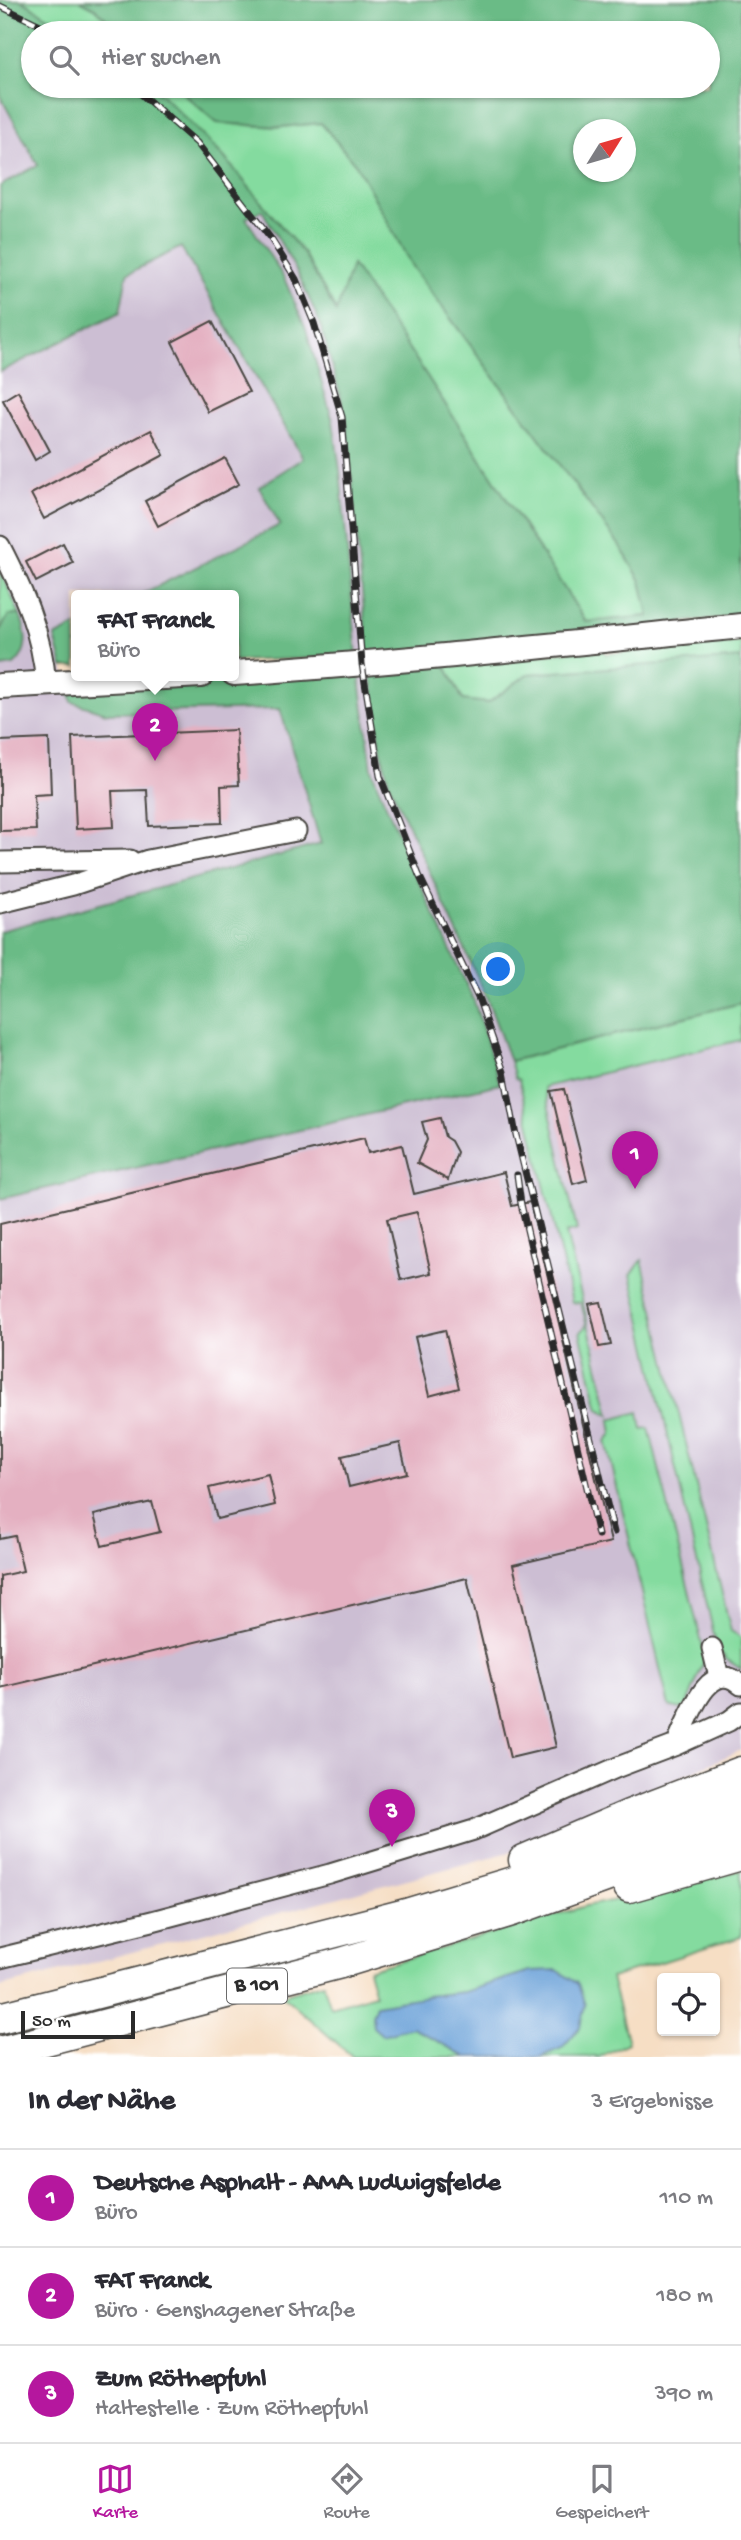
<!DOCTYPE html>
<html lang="de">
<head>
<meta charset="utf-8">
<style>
	:root { --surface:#fff; --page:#f2f2f3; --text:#2b2b33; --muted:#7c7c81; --line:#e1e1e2; --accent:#b5179e }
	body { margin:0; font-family:"Gochi Hand",sans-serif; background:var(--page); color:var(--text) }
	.controls { position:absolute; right:21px; bottom:21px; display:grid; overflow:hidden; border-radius:7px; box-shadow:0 2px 5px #0004 }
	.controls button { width:63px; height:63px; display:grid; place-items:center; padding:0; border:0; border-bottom:2px solid var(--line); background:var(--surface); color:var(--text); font:35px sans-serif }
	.compass { position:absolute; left:573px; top:119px; width:63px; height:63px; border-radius:50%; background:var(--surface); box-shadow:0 2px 5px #0004; rotate:53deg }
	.scale { position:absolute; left:21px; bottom:18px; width:114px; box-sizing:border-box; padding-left:7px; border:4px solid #2b2b2b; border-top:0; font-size:19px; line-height:24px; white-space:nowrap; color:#2b2b2b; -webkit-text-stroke:5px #fff; paint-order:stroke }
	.you { position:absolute; left:499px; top:970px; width:24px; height:24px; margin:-18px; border:5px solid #fff; border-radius:50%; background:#1a73e8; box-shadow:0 0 0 10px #1a73e833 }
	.badge { display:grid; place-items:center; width:46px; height:46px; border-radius:50%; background:var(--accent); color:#fff; font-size:23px; font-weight:700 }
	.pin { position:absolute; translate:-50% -58px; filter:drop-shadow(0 2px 4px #0008) }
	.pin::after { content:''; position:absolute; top:37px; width:24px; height:21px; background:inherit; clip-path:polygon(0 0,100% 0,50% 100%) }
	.popup { position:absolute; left:71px; top:590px; width:168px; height:91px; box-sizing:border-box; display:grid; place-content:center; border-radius:7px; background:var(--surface); filter:drop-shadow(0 2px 5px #0005); font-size:23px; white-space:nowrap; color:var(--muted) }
	.popup b { font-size:26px; color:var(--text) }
	.popup::after { content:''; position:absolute; left:50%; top:100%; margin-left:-14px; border:14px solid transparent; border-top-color:var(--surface) }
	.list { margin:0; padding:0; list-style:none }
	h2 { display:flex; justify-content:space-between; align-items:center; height:91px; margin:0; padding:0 28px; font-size:30px }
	h2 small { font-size:23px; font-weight:400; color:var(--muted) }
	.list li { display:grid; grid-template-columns:46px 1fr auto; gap:21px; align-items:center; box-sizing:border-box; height:98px; padding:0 28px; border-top:2px solid var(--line) }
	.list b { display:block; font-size:26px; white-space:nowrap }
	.list p { margin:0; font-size:23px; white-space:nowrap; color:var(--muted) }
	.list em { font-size:23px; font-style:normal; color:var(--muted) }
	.icon { flex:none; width:38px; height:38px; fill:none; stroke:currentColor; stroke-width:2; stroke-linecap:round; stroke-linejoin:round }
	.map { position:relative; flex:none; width:741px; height:2057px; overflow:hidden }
	.search { position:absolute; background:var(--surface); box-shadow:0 2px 5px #0004; left:21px; right:21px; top:21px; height:77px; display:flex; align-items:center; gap:18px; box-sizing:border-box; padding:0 24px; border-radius:38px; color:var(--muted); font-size:26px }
	.sheet { height:385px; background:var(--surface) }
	nav { display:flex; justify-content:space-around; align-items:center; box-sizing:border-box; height:98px; border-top:2px solid var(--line); background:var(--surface); font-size:19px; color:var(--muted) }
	nav a { display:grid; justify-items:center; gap:4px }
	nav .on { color:var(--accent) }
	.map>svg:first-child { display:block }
</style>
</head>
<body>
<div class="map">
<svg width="741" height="2057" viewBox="0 0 741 2057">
	<rect width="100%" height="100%" fill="#fff"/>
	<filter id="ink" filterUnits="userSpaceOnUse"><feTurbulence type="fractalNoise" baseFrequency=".0143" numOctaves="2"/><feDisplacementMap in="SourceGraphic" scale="14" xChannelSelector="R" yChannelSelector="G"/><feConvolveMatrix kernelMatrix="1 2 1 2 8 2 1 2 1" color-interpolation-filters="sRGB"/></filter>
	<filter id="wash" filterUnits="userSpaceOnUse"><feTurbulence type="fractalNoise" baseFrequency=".00686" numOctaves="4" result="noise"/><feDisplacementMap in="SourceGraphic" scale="28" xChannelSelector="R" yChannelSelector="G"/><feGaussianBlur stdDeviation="1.57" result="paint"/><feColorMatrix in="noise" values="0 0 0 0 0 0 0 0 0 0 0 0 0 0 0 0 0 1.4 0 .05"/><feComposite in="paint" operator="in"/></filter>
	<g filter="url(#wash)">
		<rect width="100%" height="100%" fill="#f6dec4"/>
		<path fill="#ccbed3" d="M0 96 104 285 181 247 303 458 281 525 140 595H76V626L55 637 66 678 0 681Z
			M262 210 298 274 320 323 346 417 371 679 741 663V1750L521 1849 0 1987V695L360 679 340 470 284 278 246 217Z"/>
		<path fill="#84db9f" stroke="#588365" stroke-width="2" d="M21 0H80L95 8 121 33H74Z
			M150 86H175L217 123 281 127 321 123 357 166 413 268 620 546 641 581 650 616 586 622 425 373 353 266 337 312 304 254 224 157 162 95Z
			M0 570 20 615H9L0 630Z
			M741 642V659L528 674 488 703 463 701 445 664 601 648 606 654Z
			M741 1003V1040L544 1087 577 1230 566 1233 610 1415 599 1409 580 1332 587 1325 581 1303 572 1302 519 1080 515 1078 510 1061Z
			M642 1260 731 1631 741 1637V1669L726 1659 717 1648 631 1275Z
			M639 1412 642 1429 649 1428 704 1652V1661L686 1707 679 1709 669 1706 606 1441 612 1434 610 1420Z
			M741 1870V1937L611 1978 628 2043 599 2057H540L562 2047 580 2027 530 1971 464 1992 427 1996 412 2027 466 2057H353L282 1995 323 1983 331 2007 375 1994 368 1970 586 1906 666 1890Z"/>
		<path fill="#6bbb86" stroke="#4b7358" stroke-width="2" fill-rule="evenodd" d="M0 0H21L74 33H33V86H150L162 95 224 157 304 254 336 312 352 265 425 373 586 622 649 616 641 581 620 546 413 268 357 166 321 123 281 127 217 123 175 86H708V33H121L95 8 80 0H741V616L368 656 346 417 320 323 298 274 262 210 246 218 284 278 306 329 333 421 340 470 357 657 234 661V595H140L280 525 259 487 303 458 181 247 127 274 120 312 0 372V186L38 165 0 96ZM584 130H626V172H584Z
			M9 615H20C27 633 30 651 14 665L0 667V630Z
			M76 626V667H63L55 637Z
			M741 658V1003L510 1061 486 996 389 783 381 750 371 674 445 664 463 700 488 703 528 674Z
			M359 672 372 769 377 784 416 875 474 1001 500 1084 0 1199V931L321 844 280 709 106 713 72 702 69 689Z"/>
		<path fill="#6ba1d8" stroke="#4b6682" stroke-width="2" d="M530 1971 557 1970 578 1984 585 2005 580 2027 562 2048 540 2057H466L412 2027 382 2035 373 2027 372 2015 376 2005 427 1996 464 1992Z"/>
		<g id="blocks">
			<path fill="#e4b0c1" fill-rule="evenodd" d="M212 321 249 392 208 412 172 342Z
				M18 391 50 451 35 460 3 400Z
				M151 430 164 455 44 519 31 494Z
				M225 458 239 484 158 526 145 501Z
				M63 543 73 563 36 582 26 562Z
				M236 730 239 785 221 786 222 823 149 826 147 790 112 791 114 827 76 829 72 737Z
				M49 739 51 794 34 795 36 830 0 831V741Z
				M564 1089 587 1180 573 1184 551 1091Z
				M440 1118 445 1137 451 1141 457 1152 448 1180 417 1163 427 1140 422 1122Z
				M364 1138 368 1153 402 1145 414 1194 504 1172 512 1206 530 1202 611 1542 513 1565 556 1747 510 1758 467 1578 0 1688V1576L23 1571 15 1536 0 1539V1224ZM417 1212 431 1273 401 1280 387 1219ZM445 1330 459 1388 429 1396 415 1337ZM400 1443 407 1473 349 1487 342 1456ZM268 1474 275 1505 217 1519 209 1488ZM152 1502 160 1532 102 1546 94 1515Z
				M601 1302 611 1345 599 1347 589 1304Z"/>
		</g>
	</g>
	<g filter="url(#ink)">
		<use href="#blocks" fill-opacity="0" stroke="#494642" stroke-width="2"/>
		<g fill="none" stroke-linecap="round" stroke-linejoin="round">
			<defs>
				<path id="minor" d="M0 546C23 591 42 632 46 684
					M0 862 130 860
					M0 903 73 885 148 860 296 831
					M712 1648 719 1677
					M676 1745C687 1723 708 1654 741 1685
					M0 1958 152 1921 330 1874 474 1830 618 1767 676 1745 729 1721 741 1712"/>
				<path id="major" d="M234 673C403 662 572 643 741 626
					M0 686 201 675"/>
				<path id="highway" d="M524 1860 629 1815 741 1772
					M629 1887 741 1855
					M0 2018 406 1914 536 1875 741 1802
					M0 2052 341 1963 512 1911 741 1828"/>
			</defs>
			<use href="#minor" stroke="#494642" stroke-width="23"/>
			<use href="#major" stroke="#494642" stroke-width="28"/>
			<use href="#highway" stroke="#494642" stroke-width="33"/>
			<use href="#minor" stroke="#fff" stroke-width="19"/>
			<use href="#major" stroke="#fff" stroke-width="24"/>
			<use href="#highway" stroke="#fff" stroke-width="30"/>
			<defs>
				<path id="rail" d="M0 6 57 33
					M132 86 197 143 271 239 296 279 314 323 342 417 362 664 380 776 419 875 479 1000 504 1072 516 1135 614 1532
					M517 1175 521 1204 598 1535"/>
			</defs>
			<use href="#rail" stroke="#2b2b2b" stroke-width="7"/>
			<use href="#rail" stroke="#fff" stroke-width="4.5" stroke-dasharray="13" stroke-linecap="butt"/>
		</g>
	</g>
	<g text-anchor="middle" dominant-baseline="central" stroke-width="5" stroke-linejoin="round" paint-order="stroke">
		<rect fill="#fff" stroke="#6b6b6b" stroke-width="2" x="227" y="1968.5" width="60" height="35" rx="5"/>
		<g font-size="21" font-weight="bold" fill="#2b2b2b">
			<text x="257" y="1986">B 101</text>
		</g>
	</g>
</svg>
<div class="controls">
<button><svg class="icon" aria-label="locate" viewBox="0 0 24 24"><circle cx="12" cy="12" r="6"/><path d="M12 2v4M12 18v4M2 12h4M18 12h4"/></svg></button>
</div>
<svg class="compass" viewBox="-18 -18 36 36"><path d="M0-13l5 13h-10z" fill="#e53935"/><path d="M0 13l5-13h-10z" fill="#7c7c81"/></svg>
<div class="scale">50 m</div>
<div class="you"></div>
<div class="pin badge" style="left:635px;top:1189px">1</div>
<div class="pin badge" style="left:155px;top:761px">2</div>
<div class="popup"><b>FAT Franck</b>Büro</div>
<div class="pin badge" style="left:392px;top:1847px">3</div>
<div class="search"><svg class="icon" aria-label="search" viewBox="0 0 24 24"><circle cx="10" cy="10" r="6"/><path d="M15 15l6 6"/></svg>Hier suchen</div>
</div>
<section class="sheet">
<h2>In der Nähe<small>3 Ergebnisse</small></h2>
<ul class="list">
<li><span class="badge">1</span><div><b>Deutsche Asphalt - AMA Ludwigsfelde</b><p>Büro</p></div><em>110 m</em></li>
<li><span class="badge">2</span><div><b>FAT Franck</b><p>Büro · Genshagener Straße</p></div><em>180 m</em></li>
<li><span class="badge">3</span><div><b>Zum Röthepfuhl</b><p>Haltestelle · Zum Röthepfuhl</p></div><em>390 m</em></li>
</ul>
</section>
<nav>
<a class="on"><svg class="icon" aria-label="map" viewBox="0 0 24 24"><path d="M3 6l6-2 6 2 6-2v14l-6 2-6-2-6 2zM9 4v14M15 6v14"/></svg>Karte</a>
<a><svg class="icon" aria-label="directions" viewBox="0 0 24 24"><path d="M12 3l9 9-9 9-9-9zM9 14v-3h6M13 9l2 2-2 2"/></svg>Route</a>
<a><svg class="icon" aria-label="saved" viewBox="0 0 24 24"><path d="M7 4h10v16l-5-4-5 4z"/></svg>Gespeichert</a>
</nav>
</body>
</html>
